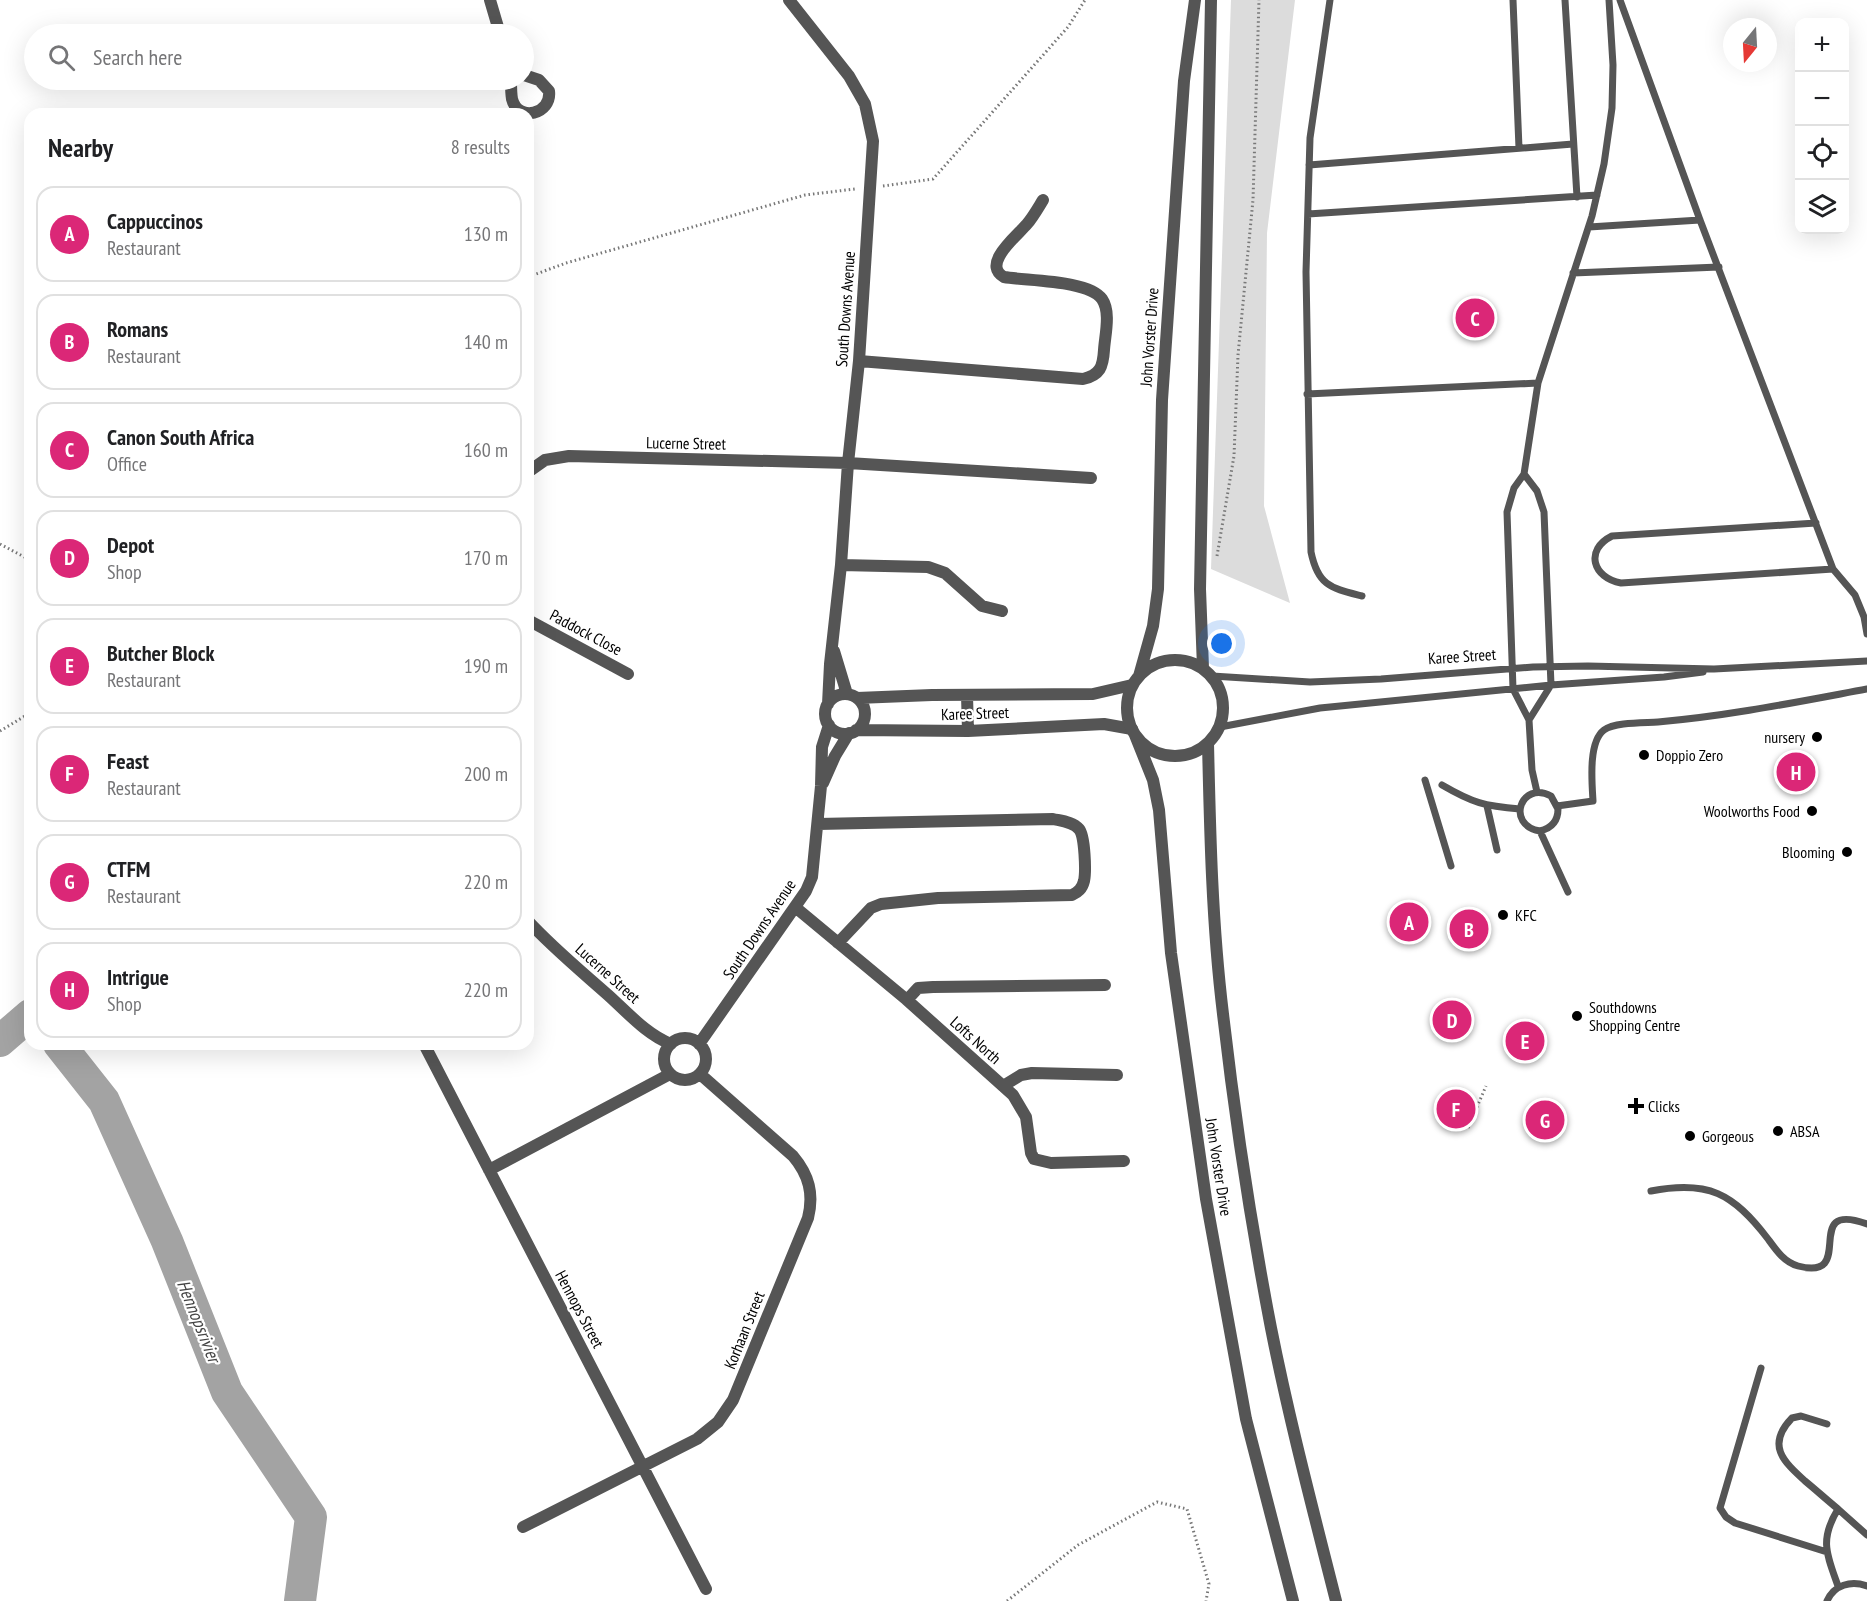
<!DOCTYPE html>
<html lang="en">
<head>
<meta charset="utf-8">
<style>
	:root { --surface:#fff; --page:#f6f6f6; --text:#202124; --muted:#757577; --line:#e0e0e0; --accent:#db2777 }
	body { margin:0; font-family:"PT Sans Narrow",sans-serif; background:var(--page); color:var(--text) }
	.controls { position:absolute; right:18px; top:18px; display:grid; overflow:hidden; border-radius:12px; box-shadow:0 6px 24px #0002 }
	.controls button { width:54px; height:54px; display:grid; place-items:center; padding:0; border:0; border-bottom:2px solid var(--line); background:var(--surface); color:var(--text); font:30px sans-serif }
	.compass { position:absolute; left:1723px; top:18px; width:54px; height:54px; border-radius:50%; background:var(--surface); box-shadow:0 6px 24px #0002; rotate:198deg }
	.you { position:absolute; left:1222px; top:644px; width:21px; height:21px; margin:-15px; border:4px solid #fff; border-radius:50%; background:#1a73e8; box-shadow:0 0 0 9px #1a73e833 }
	.badge { display:grid; place-items:center; width:39px; height:39px; border-radius:50%; background:var(--accent); color:#fff; font-size:20px; font-weight:700 }
	.pin { position:absolute; translate:-50% -50%; border:3px solid #fff; box-shadow:0 2px 6px #0006 }
	.list { margin:0; padding:0; list-style:none }
	h2 { display:flex; justify-content:space-between; align-items:center; height:78px; margin:0; padding:0 24px; font-size:26px }
	h2 small { font-size:20px; font-weight:400; color:var(--muted) }
	.list li { display:grid; grid-template-columns:39px 1fr auto; gap:18px; align-items:center; box-sizing:border-box; height:96px; margin:0 12px 12px; padding:0 12px; border:2px solid var(--line); border-radius:18px }
	.list b { display:block; font-size:22px; white-space:nowrap }
	.list p { margin:0; font-size:20px; white-space:nowrap; color:var(--muted) }
	.list em { font-size:20px; font-style:normal; color:var(--muted) }
	.icon { flex:none; width:33px; height:33px; fill:none; stroke:currentColor; stroke-width:2; stroke-linecap:round; stroke-linejoin:round }
	.map { position:relative; flex:none; width:1867px; height:1601px; overflow:hidden }
	.search { position:absolute; background:var(--surface); box-shadow:0 6px 24px #0002; left:24px; top:24px; width:510px; height:66px; display:flex; align-items:center; gap:15px; box-sizing:border-box; padding:0 21px; border-radius:33px; color:var(--muted); font-size:22px }
	.panel { position:absolute; background:var(--surface); box-shadow:0 6px 24px #0002; left:24px; top:108px; width:510px; height:942px; border-radius:18px }
	.map>svg:first-child { display:block }
</style>
</head>
<body>
<div class="map">
<svg width="1867" height="1601" viewBox="0 0 1867 1601">
	<rect width="100%" height="100%" fill="#fff"/>
	<path fill="#dcdcdc" d="M1231 0H1295L1267 233 1264 506 1290 603 1211 569Z"/>
	<g fill="none" stroke-linecap="round" stroke-linejoin="round">
		<path stroke="#a3a3a3" stroke-width="32" d="M0 1041 30 1015
			M59 1044 104 1101 167 1241 227 1392 311 1517 300 1601"/>
		<path stroke="#777" stroke-width="3" stroke-dasharray="1.5 3" stroke-linecap="butt" d="M883 186 933 179 1068 27 1085 0
			M528 277 566 263 805 195 855 189
			M0 544 30 560
			M1217 556 1234 456 1238 355 1253 200 1259 0
			M0 731 30 713
			M1468 1128 1486 1086
			M1007 1601 1078 1545 1157 1502 1187 1509 1209 1584 1206 1601"/>
		<path stroke="#555" stroke-width="7" d="M1330 0 1310 138 1306 272 1311 552C1318 586 1331 588 1362 596
			M1513 0 1519 148
			M1565 0 1577 197
			M1620 0 1700 220 1833 569 1855 595 1864 617 1867 634
			M1309 165 1573 144
			M1308 214 1597 195
			M1589 227 1700 220
			M1573 273 1719 267
			M1307 394 1538 383
			M1524 474 1537 491 1544 512 1551 685 1529 720
			M1816 523 1612 536C1584 550 1593 578 1621 583L1833 569
			M1212 676 1310 682 1381 679 1533 667 1588 666 1714 669 1867 661
			M1220 727 1320 708 1551 685 1664 677 1703 672
			M1425 780 1451 866
			M1442 785C1473 803 1484 806 1520 809
			M1537 792 1532 770 1529 720 1513 689 1507 512 1514 488 1524 474 1538 383 1592 216 1604 164 1612 108 1613 65 1609 0
			M1487 806 1497 850
			M1557 806 1593 801C1592 783 1588 742 1604 730 1615 722 1644 723 1658 722 1728 716 1797 702 1867 689
			M1540 831C1552 828 1558 821 1558 809L1551 796C1521 780 1505 825 1540 831L1568 892
			M1651 1191C1708 1180 1733 1193 1768 1239 1776 1250 1784 1262 1798 1266 1859 1282 1799 1199 1867 1224
			M1761 1368 1720 1508 1726 1517 1735 1523 1827 1552
			M1827 1424 1801 1416 1792 1418C1766 1445 1783 1461 1805 1481 1816 1490 1827 1500 1838 1509
			M1838 1586C1827 1555 1819 1540 1838 1509L1867 1535
			M1827 1601C1834 1585 1851 1580 1867 1586"/>
		<path stroke="#555" stroke-width="12" d="M490 0 500 34
			M789 0 849 76 865 104 873 141 859 361 848 463 841 565 830 664 828 704
			M511 80C511 86 511 93 512 99 518 123 552 114 549 91L539 80 524 75
			M859 361 1083 379C1100 375 1103 367 1104 350 1105 335 1111 312 1102 299 1089 280 1027 281 1004 277 981 264 1017 236 1027 224 1033 217 1038 208 1043 200
			M528 472 545 460 569 456 848 463 1091 478
			M841 565 928 567 945 573 982 606 1002 611
			M528 620 628 674
			M834 651 847 694
			M825 714a20 20 0 1 1 40 0a20 20 0 1 1-40 0Z
			M967 695 968 731
			M857 698 932 695 1093 694 1132 685
			M856 730 968 731 1104 724 1132 729
			M823 783 835 756 849 733
			M818 824 1053 819C1062 821 1073 822 1079 829 1085 836 1086 872 1084 881 1082 889 1078 892 1072 895L938 898 881 904 871 908 838 943
			M795 907 907 1000 1013 1095 1026 1117 1031 1153 1034 1159 1051 1163 1124 1161
			M528 921C553 948 581 971 608 995 627 1012 647 1035 671 1044
			M907 1000 918 988 933 987 1105 985
			M664 1059a21 21 0 1 1 42 0a21 21 0 1 1-42 0Z
			M424 1044 706 1589
			M699 1044 806 891 812 877 821 786 822 747 829 725
			M1003 1086 1021 1075 1032 1073 1117 1075
			M489 1170 670 1074
			M523 1527 697 1439 718 1422 733 1400 808 1218C814 1194 809 1175 793 1156L700 1074"/>
		<path stroke="#555" stroke-width="12" d="M1127 708a48 48 0 1 1 96 0a48 48 0 1 1-96 0Z
			M1203 668 1200 589 1211 0
			M1139 676 1153 626 1158 589 1162 400 1184 81 1195 0
			M1135 735 1153 780 1159 810 1171 953 1206 1199 1246 1419 1293 1601
			M1208 743C1210 833 1212 924 1223 1014 1235 1119 1251 1224 1271 1328 1289 1419 1313 1510 1336 1601"/>
	</g>
	<g fill="#000" stroke="#fff" stroke-width="2">
		<circle cx="1817" cy="737" r="6"/>
		<circle cx="1644" cy="755" r="6"/>
		<circle cx="1812" cy="811" r="6"/>
		<circle cx="1847" cy="852" r="6"/>
		<circle cx="1503" cy="915" r="6"/>
		<circle cx="1577" cy="1016" r="6"/>
		<path d="M1633 1097h6v6h6v6h-6v6h-6v-6h-6v-6h6z"/>
		<circle cx="1778" cy="1131" r="6"/>
		<circle cx="1690" cy="1136" r="6"/>
	</g>
	<g text-anchor="middle" dominant-baseline="central" stroke-width="4.5" stroke-linejoin="round" paint-order="stroke">
		<g font-size="16" fill="#000" stroke="#fff">
			<text transform="translate(845 309) rotate(-86)">South Downs Avenue</text>
			<text transform="translate(1149 337) rotate(-86)">John Vorster Drive</text>
			<text transform="translate(686 443) rotate(1)">Lucerne Street</text>
			<text transform="translate(586 632) rotate(28)">Paddock Close</text>
			<text transform="translate(1462 656) rotate(-4)">Karee Street</text>
			<text transform="translate(975 713) rotate(-2)">Karee Street</text>
			<text transform="translate(759 929) rotate(-56)">South Downs Avenue</text>
			<text transform="translate(608 973) rotate(42)">Lucerne Street</text>
			<text transform="translate(976 1040) rotate(42)">Lofts North</text>
			<text transform="translate(1219 1167) rotate(81)">John Vorster Drive</text>
			<text transform="translate(580 1309) rotate(62)">Hennops Street</text>
			<text transform="translate(744 1330) rotate(-68)">Korhaan Street</text>
		</g>
		<g font-size="16" fill="#000" stroke="#fff" text-anchor="start">
			<text x="1805" y="737" text-anchor="end">nursery</text>
			<text x="1656" y="755">Doppio Zero</text>
			<text x="1800" y="811" text-anchor="end">Woolworths Food</text>
			<text x="1835" y="852" text-anchor="end">Blooming</text>
			<text x="1515" y="915">KFC</text>
			<text x="1589" y="1007">Southdowns<tspan x="1589" dy="18">Shopping Centre</tspan></text>
			<text x="1648" y="1106">Clicks</text>
			<text x="1790" y="1131">ABSA</text>
			<text x="1702" y="1136">Gorgeous</text>
		</g>
		<g font-size="18" font-style="italic" fill="#444" stroke="#fff">
			<text transform="translate(199 1321) rotate(68)">Hennopsrivier</text>
		</g>
	</g>
</svg>
<div class="controls">
<button>+</button>
<button>−</button>
<button><svg class="icon" aria-label="locate" viewBox="0 0 24 24"><circle cx="12" cy="12" r="6"/><path d="M12 2v4M12 18v4M2 12h4M18 12h4"/></svg></button>
<button><svg class="icon" aria-label="layers" viewBox="0 0 24 24"><path d="M12 4l9 5-9 5-9-5zM3 14l9 5 9-5"/></svg></button>
</div>
<svg class="compass" viewBox="-18 -18 36 36"><path d="M0-13l5 13h-10z" fill="#e53935"/><path d="M0 13l5-13h-10z" fill="#757577"/></svg>
<div class="you"></div>
<div class="pin badge" style="left:1409px;top:922px">A</div>
<div class="pin badge" style="left:1469px;top:929px">B</div>
<div class="pin badge" style="left:1475px;top:318px">C</div>
<div class="pin badge" style="left:1452px;top:1020px">D</div>
<div class="pin badge" style="left:1525px;top:1041px">E</div>
<div class="pin badge" style="left:1456px;top:1109px">F</div>
<div class="pin badge" style="left:1545px;top:1120px">G</div>
<div class="pin badge" style="left:1796px;top:772px">H</div>
<div class="search"><svg class="icon" aria-label="search" viewBox="0 0 24 24"><circle cx="10" cy="10" r="6"/><path d="M15 15l6 6"/></svg>Search here</div>
<section class="panel">
<h2>Nearby<small>8 results</small></h2>
<ul class="list">
<li><span class="badge">A</span><div><b>Cappuccinos</b><p>Restaurant</p></div><em>130 m</em></li>
<li><span class="badge">B</span><div><b>Romans</b><p>Restaurant</p></div><em>140 m</em></li>
<li><span class="badge">C</span><div><b>Canon South Africa</b><p>Office</p></div><em>160 m</em></li>
<li><span class="badge">D</span><div><b>Depot</b><p>Shop</p></div><em>170 m</em></li>
<li><span class="badge">E</span><div><b>Butcher Block</b><p>Restaurant</p></div><em>190 m</em></li>
<li><span class="badge">F</span><div><b>Feast</b><p>Restaurant</p></div><em>200 m</em></li>
<li><span class="badge">G</span><div><b>CTFM</b><p>Restaurant</p></div><em>220 m</em></li>
<li><span class="badge">H</span><div><b>Intrigue</b><p>Shop</p></div><em>220 m</em></li>
</ul>
</section>
</div>
</body>
</html>
